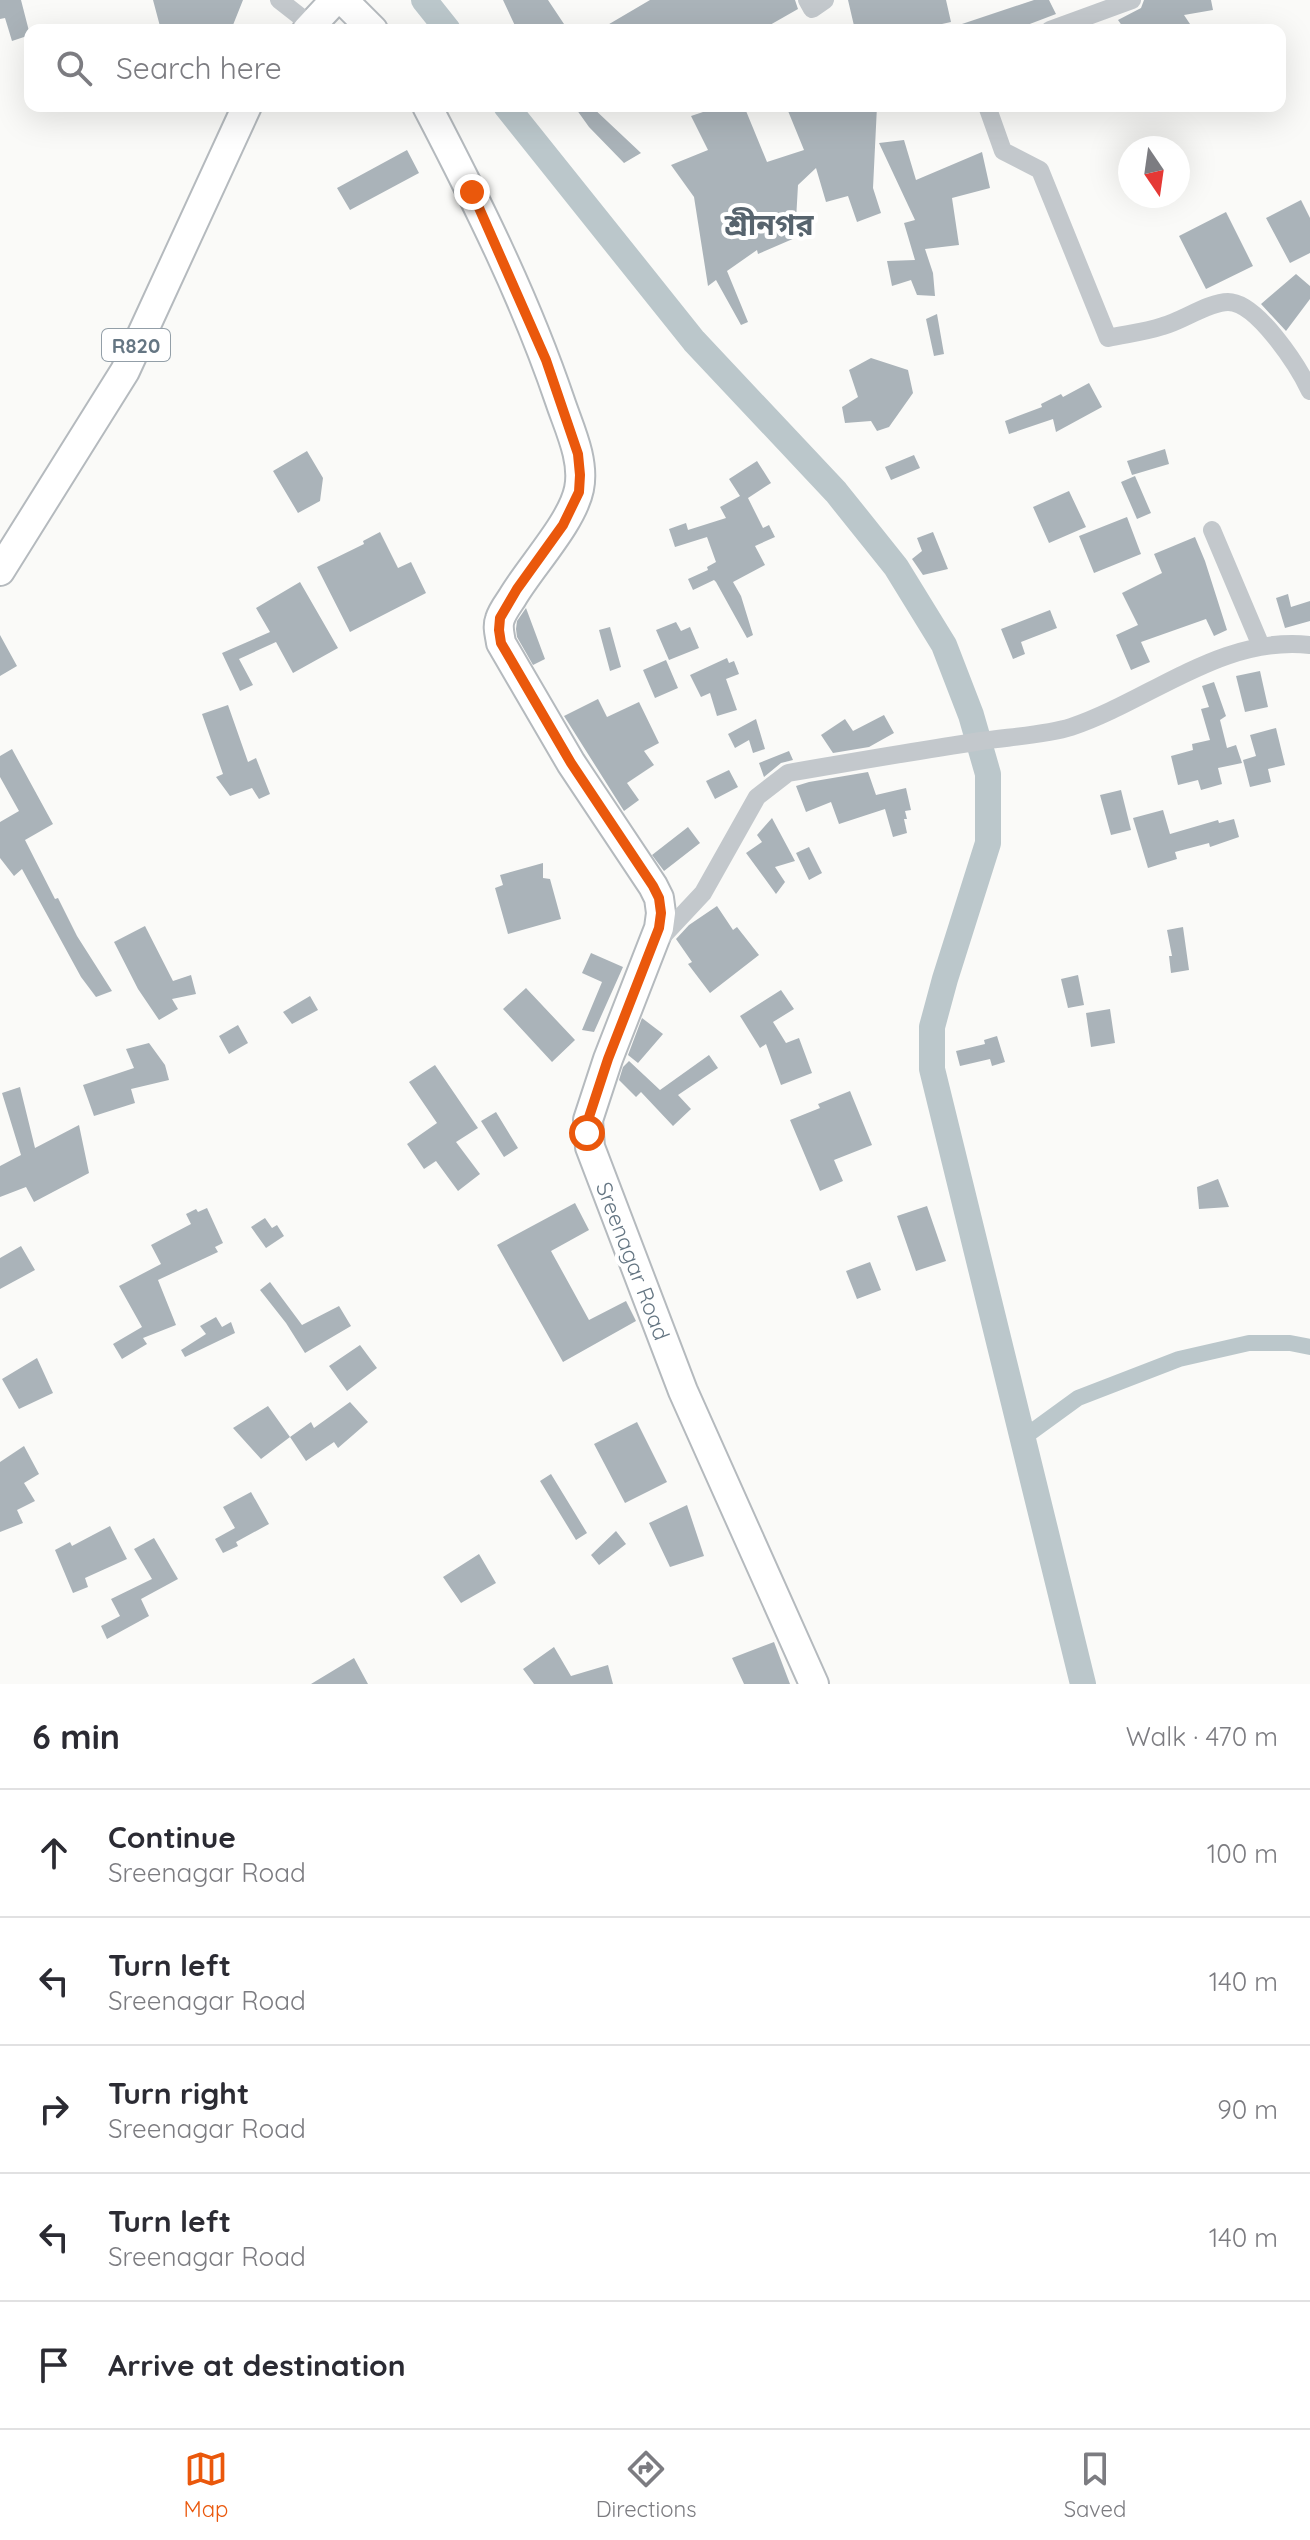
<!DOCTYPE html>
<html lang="en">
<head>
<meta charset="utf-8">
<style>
	:root { --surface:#fff; --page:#f7f7f7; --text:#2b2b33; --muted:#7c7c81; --line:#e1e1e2; --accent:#ea580c }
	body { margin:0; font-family:Quicksand,"Noto Sans Bengali",sans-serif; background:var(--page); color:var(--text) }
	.compass { position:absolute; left:1118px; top:136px; width:72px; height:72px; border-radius:50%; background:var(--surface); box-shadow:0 8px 32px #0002; rotate:167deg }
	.stop { position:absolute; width:24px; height:24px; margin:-18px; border:6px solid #ea580c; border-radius:50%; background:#fff }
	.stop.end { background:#ea580c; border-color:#fff; box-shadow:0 2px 8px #0008 }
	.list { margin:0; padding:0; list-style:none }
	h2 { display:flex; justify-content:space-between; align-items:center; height:104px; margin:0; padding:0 32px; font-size:34px }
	h2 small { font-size:26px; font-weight:400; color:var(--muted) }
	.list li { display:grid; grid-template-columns:52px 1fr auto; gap:24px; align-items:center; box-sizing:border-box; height:128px; padding:0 32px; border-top:2px solid var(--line) }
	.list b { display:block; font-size:30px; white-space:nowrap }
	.list p { margin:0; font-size:26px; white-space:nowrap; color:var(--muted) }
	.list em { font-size:26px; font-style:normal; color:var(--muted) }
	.icon { flex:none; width:44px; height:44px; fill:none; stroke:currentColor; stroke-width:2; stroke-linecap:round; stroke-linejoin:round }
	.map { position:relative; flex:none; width:1310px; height:1684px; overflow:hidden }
	.search { position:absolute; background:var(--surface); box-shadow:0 8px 32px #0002; left:24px; right:24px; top:24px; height:88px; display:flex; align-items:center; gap:20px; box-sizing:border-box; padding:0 28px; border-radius:16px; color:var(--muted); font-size:30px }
	.sheet { height:744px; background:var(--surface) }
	nav { display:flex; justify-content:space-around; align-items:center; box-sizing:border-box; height:112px; border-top:2px solid var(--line); background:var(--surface); font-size:22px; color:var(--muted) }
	nav a { display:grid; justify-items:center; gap:4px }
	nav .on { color:var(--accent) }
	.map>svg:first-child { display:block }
</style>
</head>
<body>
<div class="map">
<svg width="1310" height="1684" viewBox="0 0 1310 1684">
	<rect width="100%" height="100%" fill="#fafaf8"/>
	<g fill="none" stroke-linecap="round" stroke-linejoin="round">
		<path stroke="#bbc7cb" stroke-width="16" d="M1023 1438 1078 1398 1179 1359 1249 1343H1290L1310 1347"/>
		<path stroke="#bbc7cb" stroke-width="26" d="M424 0 448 30
			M506 106 694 341 836 492 896 567 944 645 971 715 988 774V843L945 979 932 1027V1069L1083 1684"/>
	</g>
	<path fill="#aab3b9" d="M0 0H21L30 35 12 41 5 18 0 19Z
		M153 0H243L231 30H161Z
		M503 0H548L568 30H517Z
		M650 0H795L798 9 761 30H599Z
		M848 0H946L951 22 942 24 944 30H855Z
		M1034 0H1049L1056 14 1014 30H951L950 28Z
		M1144 0H1211L1213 10 1184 15 1194 30H1125L1118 20 1141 8Z
		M574 106H591L641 153 624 163 589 127Z
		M721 106H744L767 162 804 150 786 106H877L873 188 881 213 857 222 848 196 826 202 816 168 798 185 795 238 758 254 757 250 727 271 748 322 741 325 716 280 708 286 694 197 671 165 708 150 691 116Z
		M904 140 916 180 982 152 990 188 952 198 959 245 925 249 933 273 935 296 917 295 911 280 892 286 887 261 915 260 904 223 915 220 879 143Z
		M407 150 419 173 350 210 337 188Z
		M1301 200 1310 218V253L1290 263 1266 218Z
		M1226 212 1253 266 1206 289 1179 236Z
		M1296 274 1310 286V299L1286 331 1261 304Z
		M937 314 944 354 934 356 926 319Z
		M871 358 908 370 913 393 889 427 877 431 871 421 845 423 842 407 858 397 849 370Z
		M1089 383 1102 407 1056 432 1053 419 1009 434 1005 421 1042 407 1041 404 1061 394 1063 397Z
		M1165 449 1169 464 1132 475 1127 461Z
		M307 451 323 478 320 501 298 513 273 471Z
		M914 455 920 468 891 480 885 467Z
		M757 461 771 483 748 498 763 528 769 525 775 537 755 546 765 565 733 582 741 596 753 635 747 638 716 582 714 580 693 590 688 579 708 570 707 567 716 562 707 537 675 547 669 529 686 523 688 530 726 518 720 507 740 496 729 479Z
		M1135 476 1151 513 1137 519 1121 482Z
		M1069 491 1086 527 1049 543 1033 507Z
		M1127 517 1141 554 1094 573 1079 536Z
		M380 532 398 568 411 562 426 593 350 632 317 567 364 544 363 541Z
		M933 532 948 569 923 575 912 559 922 551 917 538Z
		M1195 537 1205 561 1227 630 1214 636 1206 619 1141 642 1150 662 1131 670 1116 635 1138 625 1122 593 1162 573 1154 554Z
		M300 582 338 648 293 673 276 642 239 659 253 685 240 691 222 653 270 632 256 608Z
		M1288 594 1291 607 1310 601V621L1285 628 1276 598Z
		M526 608 545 659 533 665 517 637 516 629 517 621Z
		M1050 610 1057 628 1021 642 1025 654 1013 659 1001 629Z
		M676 622 681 631 690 627 699 648 669 660 656 630Z
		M610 627 621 667 610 671 599 630Z
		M0 635 17 666 0 676Z
		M727 658 729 663 734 661 739 674 726 679 737 710 717 716 710 693 701 697 690 675Z
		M666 660 678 688 655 698 643 670Z
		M1260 671 1268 707 1245 712 1236 676Z
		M1214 682 1226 716 1220 720 1227 748 1236 745 1242 763 1218 768 1222 784 1201 790 1198 780 1178 785 1171 756 1193 750 1192 744 1210 740 1201 709 1209 707 1202 686Z
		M598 699 607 717 639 702 659 743 644 751 654 765 627 783 639 800 624 811 564 716Z
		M228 705 248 762 256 758 270 794 259 799 252 788 230 796 216 777 223 774 202 714Z
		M884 715 894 733 869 747 833 753 821 735 845 719 853 731Z
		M756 719 765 749 753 753 749 740 735 748 728 734Z
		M1276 728 1285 765 1268 769 1271 782 1250 787 1243 760 1256 756 1250 735Z
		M12 749 53 824 25 840 55 899 58 898 77 936 112 991 96 997 81 977 22 869 14 876 0 858V822L19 811 0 777V756Z
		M789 751 793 760 781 763 764 777 759 763Z
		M729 770 738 787 715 799 706 781Z
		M868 772 876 795 906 788 911 810 905 811 907 819H904L907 833 893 837 885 809 839 824 831 802 806 812 796 786 809 782Z
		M1121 790 1131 830 1111 835 1100 795Z
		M1163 810 1170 834 1218 820 1219 823 1234 819 1239 837 1210 847 1209 843 1175 852 1177 859 1148 868 1133 818Z
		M772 818 795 861 775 867 785 882 776 894 746 853 762 842 757 835Z
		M688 827 700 843 664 871 652 855Z
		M809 847 822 873 809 880 796 853Z
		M543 863V878L550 879 561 919 508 934 495 888 503 885 500 875Z
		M717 906 733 930 737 927 759 955 710 993 688 964 692 962 676 939 689 925Z
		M145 926 173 981 191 975 196 994 172 999 178 1009 159 1020 138 989 114 942Z
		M1183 927 1189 970 1171 973 1169 956H1172L1167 930Z
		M591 953 623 967 594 1032 582 1030 602 982 582 973Z
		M1078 975 1084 1005 1068 1008 1061 979Z
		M526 988 575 1040 552 1062 503 1009Z
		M781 990 794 1009 773 1022 786 1043 799 1038 812 1073 781 1085 766 1044 760 1048 740 1016Z
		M310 996 318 1010 292 1024 283 1012Z
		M1110 1009 1115 1043 1091 1047 1086 1013Z
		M642 1018 663 1034 638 1063 628 1055Z
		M238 1025 248 1043 229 1054 219 1036Z
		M997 1036 1005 1062 992 1066 990 1059 960 1066 956 1051 985 1044 984 1040Z
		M149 1043 165 1065 169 1080 131 1089 135 1103 94 1116 83 1085 134 1068 126 1049Z
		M709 1055 718 1068 678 1095 691 1109 673 1126 641 1092 636 1097 619 1080 623 1067 629 1061 660 1090Z
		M435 1065 478 1128 456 1142 480 1174 458 1191 436 1161 424 1169 407 1144 437 1123 409 1082Z
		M20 1087 35 1148 79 1125 89 1173 34 1202 26 1187 0 1197V1166L21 1155 2 1093Z
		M850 1091 872 1145 834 1160 843 1181 820 1191 790 1120 820 1108 818 1104Z
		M496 1112 518 1148 504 1157 481 1121Z
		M1218 1179 1229 1207 1199 1209 1197 1187Z
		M575 1203 589 1230 551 1251 589 1320 626 1301 636 1321 563 1362 497 1245Z
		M927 1206 946 1261 916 1271 897 1216Z
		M207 1208 223 1243 215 1247 218 1252 158 1280 176 1325 143 1338 147 1344 122 1359 113 1344 142 1327 119 1286 161 1264 151 1245 191 1224 186 1214 196 1209 198 1212Z
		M265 1218 272 1228 277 1225 284 1236 266 1248 251 1227Z
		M21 1246 35 1270 0 1289V1258Z
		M870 1262 881 1290 857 1299 846 1271Z
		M270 1282 302 1325 339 1306 351 1326 305 1353 286 1323 260 1290Z
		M216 1317 222 1327 231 1322 235 1333 185 1357 181 1350 206 1334 200 1326Z
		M360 1345 377 1368 347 1391 329 1366Z
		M37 1358 53 1393 19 1409 2 1379Z
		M350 1402 368 1422 338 1448 334 1442 306 1461 290 1437 311 1422 314 1428Z
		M268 1406 290 1437 261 1459 233 1428Z
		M637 1422 667 1482 625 1503 594 1444Z
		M24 1446 39 1474 24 1483 35 1501 17 1510 23 1523 0 1532V1462Z
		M551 1474 587 1533 576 1540 540 1481Z
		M251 1492 269 1524 236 1542 238 1546 223 1553 215 1539 235 1528 223 1507Z
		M687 1505 704 1556 670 1567 649 1523Z
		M110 1526 127 1559 85 1578 88 1587 73 1593 55 1550 70 1542 72 1546Z
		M616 1531 626 1544 599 1565 591 1555Z
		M154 1538 178 1579 141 1599 149 1616 107 1639 101 1626 120 1616 111 1599 152 1579 134 1549Z
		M479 1554 496 1583 461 1603 443 1577Z
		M774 1642 790 1684H744L732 1658Z
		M554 1647 571 1676 608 1665 613 1684H534L523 1669Z
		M354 1658 368 1684H311Z"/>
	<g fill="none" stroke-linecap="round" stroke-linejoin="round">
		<defs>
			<path id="primary" d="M343 0 373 30
				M307 30 335 0
				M427 106C477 202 525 298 560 401 569 428 585 460 579 489 572 523 530 567 512 598 508 604 502 612 500 619 497 627 500 635 501 643L571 763 653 886 659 898 661 913 659 928 608 1059 588 1120 590 1147 683 1391 814 1684
				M0 571 125 371 247 106"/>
		</defs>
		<use href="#primary" stroke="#b5babe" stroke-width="32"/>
		<path stroke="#c3c8cc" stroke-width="18" d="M279 0 311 25
			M807 0 812 9 825 0
			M1050 30 1132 0
			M987 106 1003 151 1040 170 1108 338C1126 334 1145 332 1163 326 1182 321 1209 302 1228 302 1257 302 1298 366 1310 391
			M1212 530 1261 646
			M659 940 703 893 757 797 788 773C852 762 916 751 981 741 1008 737 1046 735 1071 727 1151 700 1222 635 1310 645"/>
		<use href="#primary" stroke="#fff" stroke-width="28"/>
	</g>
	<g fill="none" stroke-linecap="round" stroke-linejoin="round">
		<path stroke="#ea580c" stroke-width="10" d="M472 192 546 360 578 454 580 475 579 492 563 525 517 589 500 618 499 630 501 643 571 763 653 886 659 898 661 913 659 928 608 1059 588 1120 587 1133"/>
	</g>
	<g text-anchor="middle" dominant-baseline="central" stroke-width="8" stroke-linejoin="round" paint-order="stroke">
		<rect fill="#fff" stroke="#939fa8" stroke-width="2" x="102" y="329" width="68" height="32" rx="6"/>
		<g font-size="20" font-weight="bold" fill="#657683">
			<text x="136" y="345">R820</text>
		</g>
		<g font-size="22" fill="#657683" stroke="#fff">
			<text transform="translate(633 1261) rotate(69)">Sreenagar Road</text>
		</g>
		<g font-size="30" font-weight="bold" fill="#57646e" stroke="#fff">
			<text x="769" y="224">শ্রীনগর</text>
		</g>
	</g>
</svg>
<svg class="compass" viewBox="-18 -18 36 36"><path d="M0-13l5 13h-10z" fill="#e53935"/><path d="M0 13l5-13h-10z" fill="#7c7c81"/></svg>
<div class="stop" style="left:587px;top:1133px"></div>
<div class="stop end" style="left:472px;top:192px"></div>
<div class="search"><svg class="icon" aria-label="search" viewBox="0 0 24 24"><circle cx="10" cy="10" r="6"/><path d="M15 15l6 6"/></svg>Search here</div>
</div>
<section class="sheet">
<h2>6 min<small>Walk · 470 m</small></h2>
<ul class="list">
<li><svg class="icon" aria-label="ahead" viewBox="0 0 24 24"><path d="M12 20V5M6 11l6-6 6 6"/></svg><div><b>Continue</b><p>Sreenagar Road</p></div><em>100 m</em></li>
<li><svg class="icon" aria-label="left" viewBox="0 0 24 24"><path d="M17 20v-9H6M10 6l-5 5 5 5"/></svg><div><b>Turn left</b><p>Sreenagar Road</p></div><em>140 m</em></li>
<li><svg class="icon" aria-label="right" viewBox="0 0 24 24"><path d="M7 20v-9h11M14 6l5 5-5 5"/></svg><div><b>Turn right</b><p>Sreenagar Road</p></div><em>90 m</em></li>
<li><svg class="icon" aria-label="left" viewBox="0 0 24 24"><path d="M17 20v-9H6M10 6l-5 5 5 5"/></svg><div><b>Turn left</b><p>Sreenagar Road</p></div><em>140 m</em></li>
<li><svg class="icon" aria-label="arrive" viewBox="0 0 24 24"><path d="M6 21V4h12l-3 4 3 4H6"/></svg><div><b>Arrive at destination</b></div></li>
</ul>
</section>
<nav>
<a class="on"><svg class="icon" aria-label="map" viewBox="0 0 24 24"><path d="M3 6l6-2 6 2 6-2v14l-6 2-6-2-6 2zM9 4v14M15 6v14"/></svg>Map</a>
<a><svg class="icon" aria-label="directions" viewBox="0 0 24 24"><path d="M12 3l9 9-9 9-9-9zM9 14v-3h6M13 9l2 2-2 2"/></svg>Directions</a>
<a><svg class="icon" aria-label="saved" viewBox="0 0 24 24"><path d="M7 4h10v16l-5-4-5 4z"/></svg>Saved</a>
</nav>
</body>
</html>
